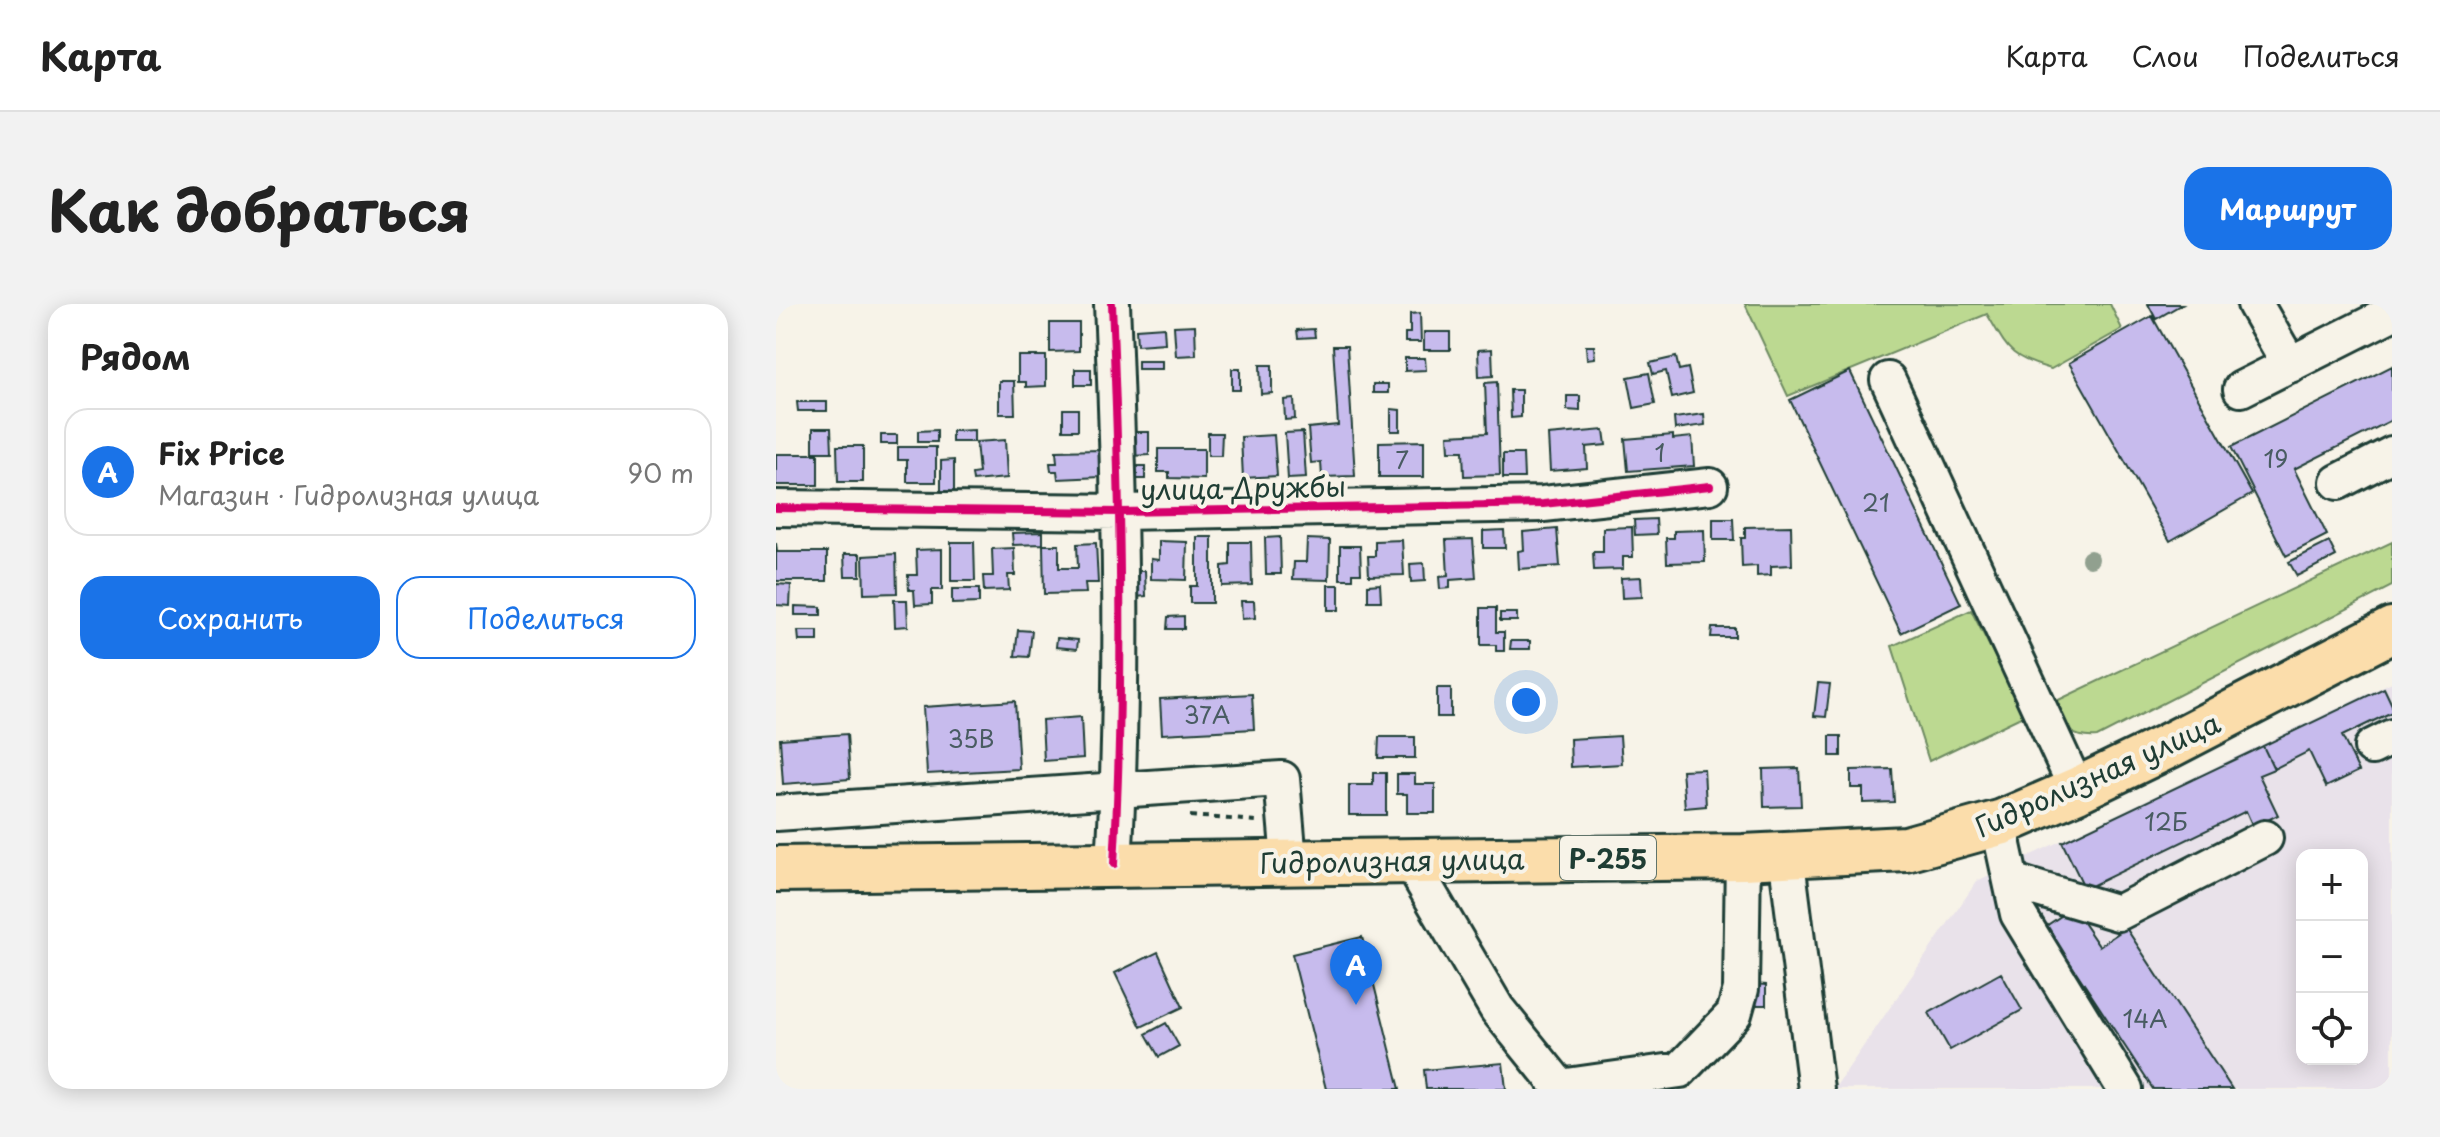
<!DOCTYPE html>
<html lang="ru">
<head>
<meta charset="utf-8">
<style>
	:root { --surface:#fff; --page:#f2f2f2; --text:#222; --muted:#767676; --line:#e0e0e0; --accent:#1a73e8 }
	body { margin:0; font-family:"Playpen Sans",sans-serif; background:var(--page); color:var(--text) }
	.controls { position:absolute; right:24px; bottom:24px; display:grid; overflow:hidden; border-radius:16px; box-shadow:0 4px 20px #0003 }
	.controls button { width:72px; height:72px; display:grid; place-items:center; padding:0; border:0; border-bottom:2px solid var(--line); background:var(--surface); color:var(--text); font:40px sans-serif }
	.you { position:absolute; left:750px; top:398px; width:28px; height:28px; margin:-20px; border:6px solid #fff; border-radius:50%; background:#1a73e8; box-shadow:0 0 0 12px #1a73e833 }
	.badge { display:grid; place-items:center; width:52px; height:52px; border-radius:50%; background:var(--accent); color:#fff; font-size:26px; font-weight:700 }
	.pin { position:absolute; translate:-50% -66px; filter:drop-shadow(0 2px 4px #0008) }
	.pin::after { content:''; position:absolute; top:42px; width:28px; height:24px; background:inherit; clip-path:polygon(0 0,100% 0,50% 100%) }
	.list { margin:0; padding:0; list-style:none }
	h2 { display:flex; justify-content:space-between; align-items:center; height:104px; margin:0; padding:0 32px; font-size:34px }
	h2 small { font-size:26px; font-weight:400; color:var(--muted) }
	.list li { display:grid; grid-template-columns:52px 1fr auto; gap:24px; align-items:center; box-sizing:border-box; height:128px; margin:0 16px 16px; padding:0 16px; border:2px solid var(--line); border-radius:24px }
	.list b { display:block; font-size:30px; white-space:nowrap }
	.list p { margin:0; font-size:26px; white-space:nowrap; color:var(--muted) }
	.list em { font-size:26px; font-style:normal; color:var(--muted) }
	.actions { display:flex; gap:16px; padding:24px 32px }
	.actions a { flex:1; padding:18px 0; border:2px solid var(--accent); border-radius:24px; text-align:center; font-size:28px; color:var(--accent) }
	.actions .main { background:var(--accent); color:#fff }
	.icon { flex:none; width:44px; height:44px; fill:none; stroke:currentColor; stroke-width:2; stroke-linecap:round; stroke-linejoin:round }
	.map { position:relative; flex:none; width:1616px; height:785px; overflow:hidden; border-radius:24px }
	header { display:flex; align-items:center; gap:48px; box-sizing:border-box; height:112px; padding:0 40px; background:var(--surface); border-bottom:2px solid var(--line) }
	header strong { font-size:38px }
	nav { display:flex; gap:44px; margin-inline-start:auto; font-size:28px }
	.intro { display:flex; align-items:center; justify-content:space-between; box-sizing:border-box; height:192px; padding:0 48px }
	h1 { margin:0; font-size:56px }
	.button { padding:20px 36px; border-radius:24px; background:var(--accent); color:#fff; font-size:28px; font-weight:700 }
	main { display:flex; gap:48px; padding:0 48px }
	aside { flex:1; background:var(--surface); border-radius:24px; box-shadow:0 4px 20px #0003 }
	.map>svg:first-child { display:block }
</style>
</head>
<body>
<header>
<strong>Карта</strong>
<nav><a>Карта</a><a>Слои</a><a>Поделиться</a></nav>
</header>
<div class="intro"><h1>Как добраться</h1><a class="button">Маршрут</a></div>
<main>
<aside>
<h2>Рядом<small></small></h2>
<ul class="list">
<li><span class="badge">A</span><div><b>Fix Price</b><p>Магазин · Гидролизная улица</p></div><em>90 m</em></li>
</ul>
<div class="actions"><a class="main">Сохранить</a><a>Поделиться</a></div>
</aside>
<div class="map">
<svg width="1616" height="785" viewBox="0 0 1616 785">
	<rect width="100%" height="100%" fill="#f7f3e8"/>
	<filter id="ink" filterUnits="userSpaceOnUse"><feTurbulence type="fractalNoise" baseFrequency=".0125" numOctaves="2"/><feDisplacementMap in="SourceGraphic" scale="16" xChannelSelector="R" yChannelSelector="G"/><feConvolveMatrix kernelMatrix="1 2 1 2 8 2 1 2 1" color-interpolation-filters="sRGB"/></filter>
	<g filter="url(#ink)">
		<path fill="#e9e2ea" fill-rule="evenodd" d="M1616 378V785H1058L1201 577ZM1526 551H1586V755H1526Z"/>
		<path fill="#bcd991" stroke="#6e8b62" stroke-width="2" d="M969 0H1334L1346 25 1275 65C1232 53 1232 45 1211 10L1012 92Z
			M1616 238V282L1321 433C1292 435 1288 422 1274 400Z
			M1195 306 1249 411 1153 457 1116 342Z"/>
		<path fill="#c7bbed" stroke="#1f3d34" stroke-width="2" d="M1372 0H1406L1380 15Z
			M644 9 645 38H629V29H634V10Z
			M1376 12 1476 190 1394 237 1293 59Z
			M274 19H303V47L274 48Z
			M419 21 420 51 400 52 398 22Z
			M388 23 389 39 361 41 360 25Z
			M538 25 539 33 522 34 521 26Z
			M648 28H674V46H648Z
			M557 42H571L579 172 546 173 545 158 535 159 532 124 562 121Z
			M810 42H818L819 54 811 55Z
			M716 45 717 72 703 73 702 46Z
			M242 52H270V82L250 83V78H242Z
			M900 53 903 66 912 64 917 89 896 94 890 67 877 70 874 59Z
			M629 54H649L650 66 629 67Z
			M362 57H386V65H362Z
			M484 61H496V89L485 90Z
			M1616 62V116L1518 165 1551 231 1510 252 1455 143Z
			M299 65H315V81H299Z
			M456 65H464V86H456Z
			M1074 67 1185 300 1125 329 1014 96Z
			M873 69 879 100 858 104 852 73Z
			M223 77H238L239 110H223Z
			M721 78 724 171 688 172 687 147H673L672 131 711 129 709 79Z
			M597 80H612V89H597Z
			M734 86H745V113L735 114Z
			M791 92H804V107L791 106Z
			M518 95 519 115 509 116 508 96Z
			M21 98H51V107H22Z
			M287 105H302V126H287Z
			M615 105 624 106V127H615Z
			M928 110 929 121 899 125 898 114Z
			M37 124H55L56 148H37Z
			M161 126V138H142V127Z
			M198 126V138H176V127Z
			M828 126 830 141 810 143 811 164 774 167 772 131Z
			M356 128H373V151L356 152Z
			M527 128 530 174 512 175 509 129Z
			M432 129H446L445 152H432Z
			M105 131H121V140H105Z
			M498 131 501 172 467 174 465 133Z
			M897 131V135L916 133 918 162 852 167 849 135Z
			M229 136 231 174 197 177 196 170 203 169 200 138Z
			M648 137V173H603V138Z
			M61 142H87V178H62Z
			M122 143H160V178H131V156H122Z
			M382 145H428V175L393 174V168H382Z
			M324 146 325 173 282 175 281 167H275L274 159H281L280 147Z
			M0 150H42V181H0Z
			M727 150H747L748 174H727Z
			M178 156V190H165V157Z
			M354 162H369V175H353Z
			M880 215 881 230 859 231 858 216Z
			M937 215H957L958 236H937Z
			M1015 222 1016 261 995 262V271L981 272V262L966 263 965 234H969V223Z
			M856 223 857 253H847V265L818 266 817 248H827V224Z
			M781 225 784 262 743 265 742 247 748 246 747 228Z
			M728 226 729 244H707V227Z
			M928 226 929 258 891 259 890 234H898V227Z
			M267 228V240L237 241 236 229Z
			M421 233H436V299H414V282H421Z
			M504 233 505 270H490L489 234Z
			M531 235 554 236 553 276 517 275 518 258H530Z
			M697 235 700 274 674 276V284L664 285 663 273 672 272 670 236Z
			M626 236 628 271 593 272 592 252H599V237Z
			M383 237 411 238 410 276 375 275V255L383 256Z
			M175 238H198L199 277H175Z
			M454 238H475L476 281 446 282V262L454 261Z
			M1553 238 1560 252 1521 272 1513 258Z
			M0 239 1 248H51V277H0Z
			M320 239 322 279H309L310 289 268 290 267 241H283V264H302L301 240Z
			M564 242H584L585 269H577V275H564Z
			M238 244 239 271H232L233 286 208 287 207 272H217L216 245Z
			M166 245V286H156V300L139 301 138 286H133L132 271H141L140 246Z
			M68 250H84V272H69Z
			M120 250 121 289 88 290 87 252Z
			M648 259 649 277 635 278 634 260Z
			M359 267H369L370 292 360 293Z
			M865 273 866 293 846 294 845 274Z
			M0 280 15 281 14 302 0 301Z
			M604 280 605 297H592V281Z
			M552 281H563V306H552Z
			M176 285H203V299L176 300Z
			M118 296H131L132 322 119 323Z
			M465 297H478L479 314 466 315Z
			M19 302 45 303V311H19Z
			M705 304H720V328H728V347H720V341H705Z
			M724 309H741V317H724Z
			M408 312V325H391L392 313Z
			M936 324H959V333H935Z
			M242 326 256 327 253 353 239 352Z
			M22 327H42V337H23Z
			M281 334 302 336 301 345 280 343Z
			M735 337H754V345H734Z
			M1042 379 1054 380 1050 413 1038 412Z
			M661 384H675V413H661Z
			M1608 384 1616 401V408L1566 432 1583 467 1550 483 1533 447 1498 465 1487 442Z
			M476 390 478 425 386 430 384 395Z
			M239 397 243 465 151 470 147 403Z
			M305 413 307 454 268 457 266 416Z
			M71 430 74 475 7 480 4 435Z
			M844 432 846 460 795 463 794 435Z
			M1054 432H1065V452H1054Z
			M603 433H639V454H602Z
			M1487 442 1498 465 1483 471 1502 511 1477 523 1470 507 1309 585 1286 538Z
			M1023 464 1025 502 988 503 987 465Z
			M928 465 930 502 909 504 906 466Z
			M1116 465 1118 498 1087 499V484H1075V466Z
			M597 469H610V511H573V481H597Z
			M621 470H639V480H659V509H631V490H621Z
			M1297 604 1323 642 1350 624 1456 785H1377L1270 622Z
			M586 633 624 785H550L516 650Z
			M382 648 407 703 365 723 339 669Z
			M1225 669 1246 706 1174 746 1153 709Z
			M978 680 990 681V701H978Z
			M390 719 403 742 383 753 370 730Z
			M727 759 730 785H650L648 766Z"/>
		<g fill="none" stroke-linecap="round" stroke-linejoin="round">
			<defs>
				<path id="minor" d="M336 0C344 186 349 373 338 560
					M1479 0 1514 61
					M1112 76 1301 486
					M1465 85 1616 9
					M1562 178 1616 150
					M0 204 345 208 767 200 934 182
					M1596 443 1616 433
					M0 509 506 475 513 557
					M1227 518V541L1242 610 1349 785
					M1010 550 1040 785
					M633 555 721 705 784 783 904 766 958 710 965 685 967 553
					M1235 577 1342 609 1489 534"/>
				<path id="highway" d="M0 565 967 553 1130 545 1227 518 1301 486 1392 442 1616 326"/>
			</defs>
			<use href="#minor" stroke="#1f3d34" stroke-width="40"/>
			<use href="#highway" stroke="#1f3d34" stroke-width="50"/>
			<path stroke="#1f3d34" stroke-width="4" stroke-dasharray="6 6" stroke-linecap="butt" d="M414 512 481 517"/>
			<use href="#minor" stroke="#f7f3e8" stroke-width="34"/>
			<use href="#highway" stroke="#fbddab" stroke-width="44"/>
			<defs>
				<path id="cycleway" d="M336 0C344 186 349 373 338 560
					M0 204 345 208 767 200 934 182"/>
			</defs>
			<use href="#cycleway" stroke="#f7f3e8" stroke-width="13"/>
			<use href="#cycleway" stroke="#d6006c" stroke-width="8"/>
		</g>
		<circle fill="#91a08f" cx="1314" cy="255" r="9"/>
	</g>
	<g text-anchor="middle" dominant-baseline="central" stroke-width="8" stroke-linejoin="round" paint-order="stroke">
		<g font-size="24" fill="#495c62">
			<text x="884" y="148">1</text>
			<text x="1500" y="154">19</text>
			<text x="626" y="155">7</text>
			<text x="1100" y="198">21</text>
			<text x="431" y="410">37А</text>
			<text x="195" y="434">35В</text>
			<text x="1390" y="517">12Б</text>
			<text x="1369" y="714">14А</text>
		</g>
		<rect fill="#f7f3e8" stroke="#60746a" stroke-width="2" x="784" y="532" width="96" height="44" rx="6"/>
		<g font-size="26" font-weight="bold" fill="#1f3d34">
			<text x="832" y="554">Р-255</text>
		</g>
		<g font-size="28" fill="#1f3d34" stroke="#f7f3e8">
			<text transform="translate(467 183) rotate(-1)">улица Дружбы</text>
			<text transform="translate(1321 470) rotate(-24)">Гидролизная улица</text>
			<text transform="translate(616 556) rotate(-1)">Гидролизная улица</text>
		</g>
	</g>
</svg>
<div class="controls">
<button>+</button>
<button>−</button>
<button><svg class="icon" aria-label="locate" viewBox="0 0 24 24"><circle cx="12" cy="12" r="6"/><path d="M12 2v4M12 18v4M2 12h4M18 12h4"/></svg></button>
</div>
<div class="you"></div>
<div class="pin badge" style="left:580px;top:701px">A</div>
</div>
</main>
</body>
</html>
